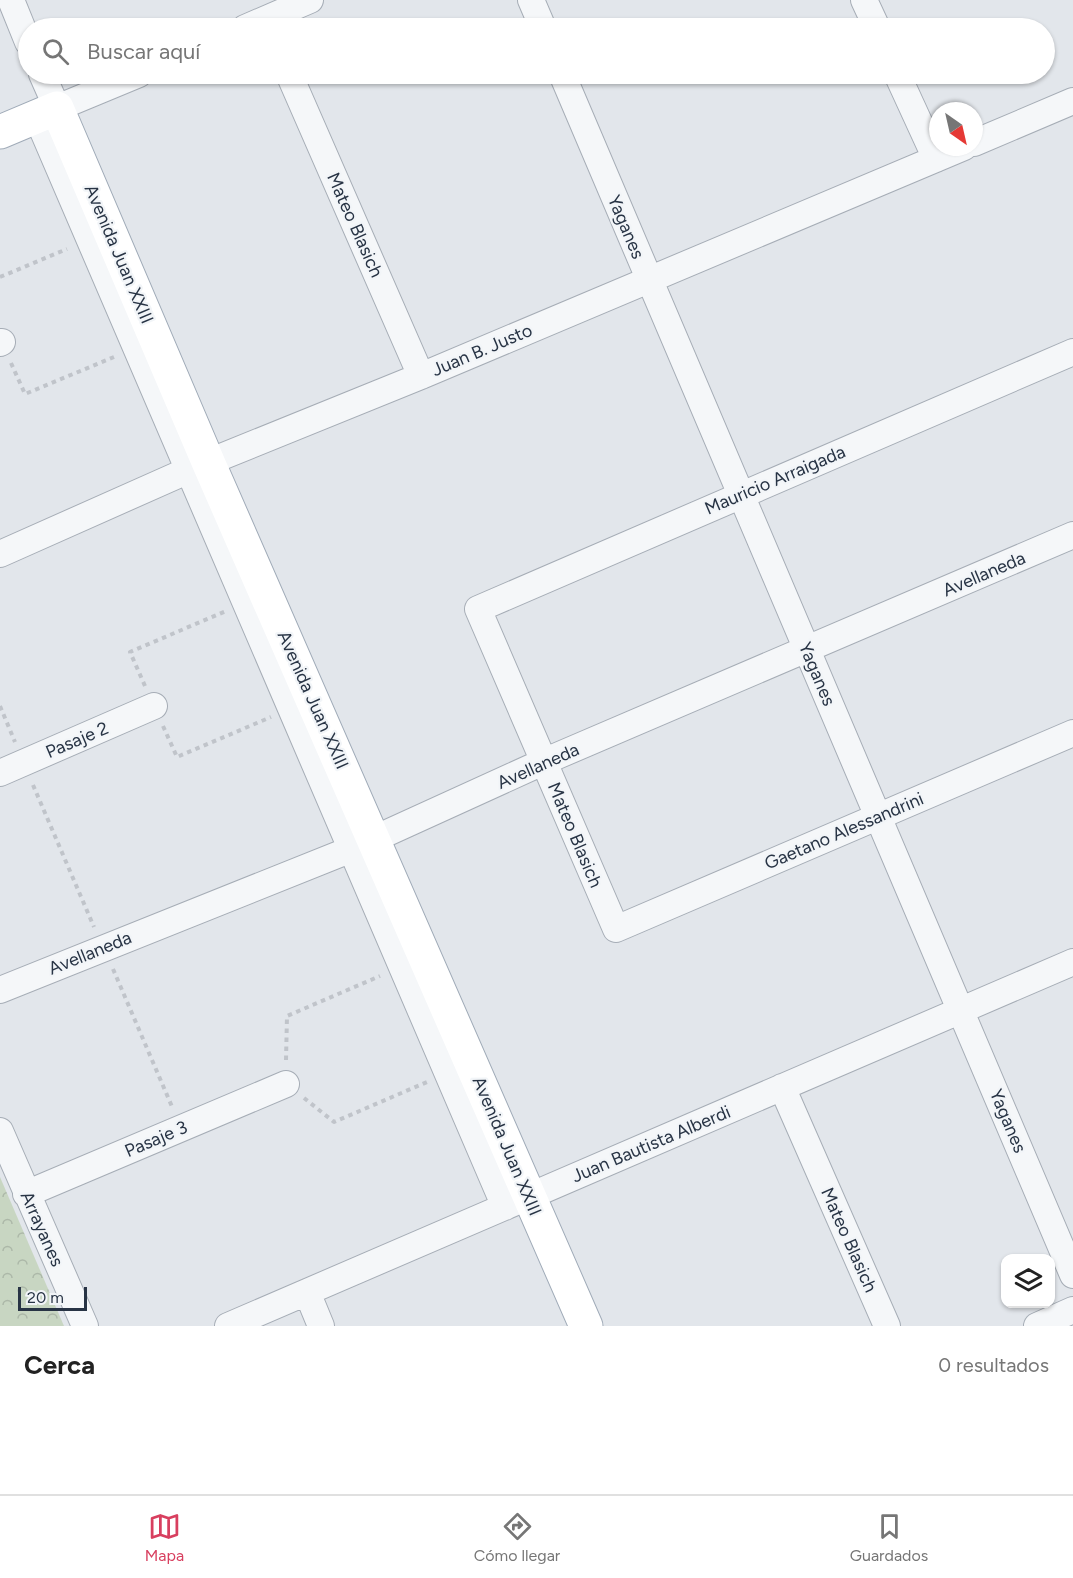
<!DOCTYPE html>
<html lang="es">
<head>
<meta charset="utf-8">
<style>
	:root { --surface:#fff; --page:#f6f6f6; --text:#222; --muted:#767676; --line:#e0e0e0; --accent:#d83f5f }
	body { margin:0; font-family:Figtree,sans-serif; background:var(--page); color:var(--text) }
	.controls { position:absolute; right:18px; bottom:18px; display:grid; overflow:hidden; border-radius:12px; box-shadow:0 2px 4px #0004 }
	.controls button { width:54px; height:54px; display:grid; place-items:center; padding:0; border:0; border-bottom:2px solid var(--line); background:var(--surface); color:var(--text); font:30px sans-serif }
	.compass { position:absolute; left:929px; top:102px; width:54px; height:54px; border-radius:50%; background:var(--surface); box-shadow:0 2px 4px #0004; rotate:146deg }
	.scale { position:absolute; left:18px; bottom:15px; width:69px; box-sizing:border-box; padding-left:6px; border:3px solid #283445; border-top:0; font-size:16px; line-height:21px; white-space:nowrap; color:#283445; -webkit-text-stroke:4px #f2f5f8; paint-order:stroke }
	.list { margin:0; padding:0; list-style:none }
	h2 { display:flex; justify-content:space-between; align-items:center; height:78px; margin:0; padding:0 24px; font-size:26px }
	h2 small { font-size:20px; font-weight:400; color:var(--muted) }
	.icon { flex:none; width:33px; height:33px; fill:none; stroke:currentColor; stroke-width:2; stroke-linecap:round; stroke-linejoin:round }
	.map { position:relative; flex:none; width:1073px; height:1326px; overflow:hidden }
	.search { position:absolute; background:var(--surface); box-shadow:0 2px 4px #0004; left:18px; right:18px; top:18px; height:66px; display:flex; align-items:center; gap:15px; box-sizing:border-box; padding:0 21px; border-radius:33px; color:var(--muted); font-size:22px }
	.sheet { height:168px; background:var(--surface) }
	nav { display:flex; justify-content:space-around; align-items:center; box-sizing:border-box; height:84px; border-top:2px solid var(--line); background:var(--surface); font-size:16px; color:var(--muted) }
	nav a { display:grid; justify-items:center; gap:3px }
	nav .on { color:var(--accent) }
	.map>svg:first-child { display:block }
</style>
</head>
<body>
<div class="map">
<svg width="1073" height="1326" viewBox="0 0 1073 1326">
	<defs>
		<pattern id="park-crowns" width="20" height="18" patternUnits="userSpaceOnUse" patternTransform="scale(1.5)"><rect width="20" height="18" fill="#c8d6c2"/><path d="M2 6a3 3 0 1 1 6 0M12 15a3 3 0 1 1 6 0" fill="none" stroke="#acb8a8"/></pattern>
	</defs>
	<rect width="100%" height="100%" fill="#e2e6eb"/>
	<path fill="url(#park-crowns)" d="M0 1177 64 1326H0Z"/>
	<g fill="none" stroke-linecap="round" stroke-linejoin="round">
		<defs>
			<path id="minor" d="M11 0 28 42
				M531 0 543 28
				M864 0 877 28
				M245 28 310 0
				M42 74 57 108 139 74
				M289 74 421 376
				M562 74 1073 1275
				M897 74 936 159
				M37 117 505 1207
				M974 143 1073 101
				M0 343 2 342
				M1073 352 478 609 616 929 1073 733
				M0 554 189 470 421 376 964 147
				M0 773 154 706
				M0 990 352 849 543 762 1073 535
				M782 1087 887 1326
				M0 1131 85 1326
				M26 1194 286 1084
				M307 1292 321 1326
				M228 1326 1073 962
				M1037 1326 1073 1310"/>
			<path id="major" d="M0 132 57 108 209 464 586 1326"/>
		</defs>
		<use href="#minor" stroke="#a6adb6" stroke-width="28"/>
		<use href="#major" stroke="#a0abb8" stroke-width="35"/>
		<path stroke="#c0c4ca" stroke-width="4" stroke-dasharray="4.5 4.5" stroke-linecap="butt" d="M0 277 67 249
			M11 363 25 394 114 357
			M145 686 130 652 226 611
			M0 706 15 742
			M163 726 177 757 271 717
			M33 785 94 927
			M113 969 173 1109
			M286 1060 287 1016 380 976
			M304 1098 334 1122 427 1082"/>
		<use href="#minor" stroke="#f5f7f9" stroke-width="26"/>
		<use href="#major" stroke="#fff" stroke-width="33"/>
	</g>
	<g text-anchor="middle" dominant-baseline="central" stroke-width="4.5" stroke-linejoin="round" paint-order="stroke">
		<g font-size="18" fill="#283445" stroke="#f2f5f8">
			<text transform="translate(355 225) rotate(66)">Mateo Blasich</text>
			<text transform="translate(626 227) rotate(67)">Yaganes</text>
			<text transform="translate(119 254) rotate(67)">Avenida Juan XXIII</text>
			<text transform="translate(482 350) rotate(-23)">Juan B. Justo</text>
			<text transform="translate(775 480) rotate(-23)">Mauricio Arraigada</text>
			<text transform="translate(984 574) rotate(-23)">Avellaneda</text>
			<text transform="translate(817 674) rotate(67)">Yaganes</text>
			<text transform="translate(313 700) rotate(66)">Avenida Juan XXIII</text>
			<text transform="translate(77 740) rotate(-23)">Pasaje 2</text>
			<text transform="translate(538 766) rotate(-24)">Avellaneda</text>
			<text transform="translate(844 831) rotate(-23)">Gaetano Alessandrini</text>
			<text transform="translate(575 835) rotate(67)">Mateo Blasich</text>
			<text transform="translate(90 953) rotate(-22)">Avellaneda</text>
			<text transform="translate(1008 1121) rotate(67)">Yaganes</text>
			<text transform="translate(156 1139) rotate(-23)">Pasaje 3</text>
			<text transform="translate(651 1144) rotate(-23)">Juan Bautista Alberdi</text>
			<text transform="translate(507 1146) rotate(67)">Avenida Juan XXIII</text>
			<text transform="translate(42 1229) rotate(66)">Arrayanes</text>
			<text transform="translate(849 1240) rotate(66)">Mateo Blasich</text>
		</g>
	</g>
</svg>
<div class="controls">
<button><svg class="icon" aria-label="layers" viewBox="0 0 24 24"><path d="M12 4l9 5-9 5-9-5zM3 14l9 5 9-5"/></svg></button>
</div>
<svg class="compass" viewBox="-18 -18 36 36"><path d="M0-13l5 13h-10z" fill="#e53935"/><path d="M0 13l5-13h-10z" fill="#767676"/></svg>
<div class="scale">20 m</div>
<div class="search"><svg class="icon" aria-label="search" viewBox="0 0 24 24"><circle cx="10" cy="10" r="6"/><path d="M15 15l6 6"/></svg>Buscar aquí</div>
</div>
<section class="sheet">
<h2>Cerca<small>0 resultados</small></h2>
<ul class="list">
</ul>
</section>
<nav>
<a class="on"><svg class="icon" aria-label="map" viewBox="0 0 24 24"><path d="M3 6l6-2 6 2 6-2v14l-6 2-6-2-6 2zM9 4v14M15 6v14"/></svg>Mapa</a>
<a><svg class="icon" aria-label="directions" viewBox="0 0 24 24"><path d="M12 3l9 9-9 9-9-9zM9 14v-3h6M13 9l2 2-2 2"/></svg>Cómo llegar</a>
<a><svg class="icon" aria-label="saved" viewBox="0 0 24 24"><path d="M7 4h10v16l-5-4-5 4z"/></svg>Guardados</a>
</nav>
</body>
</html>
